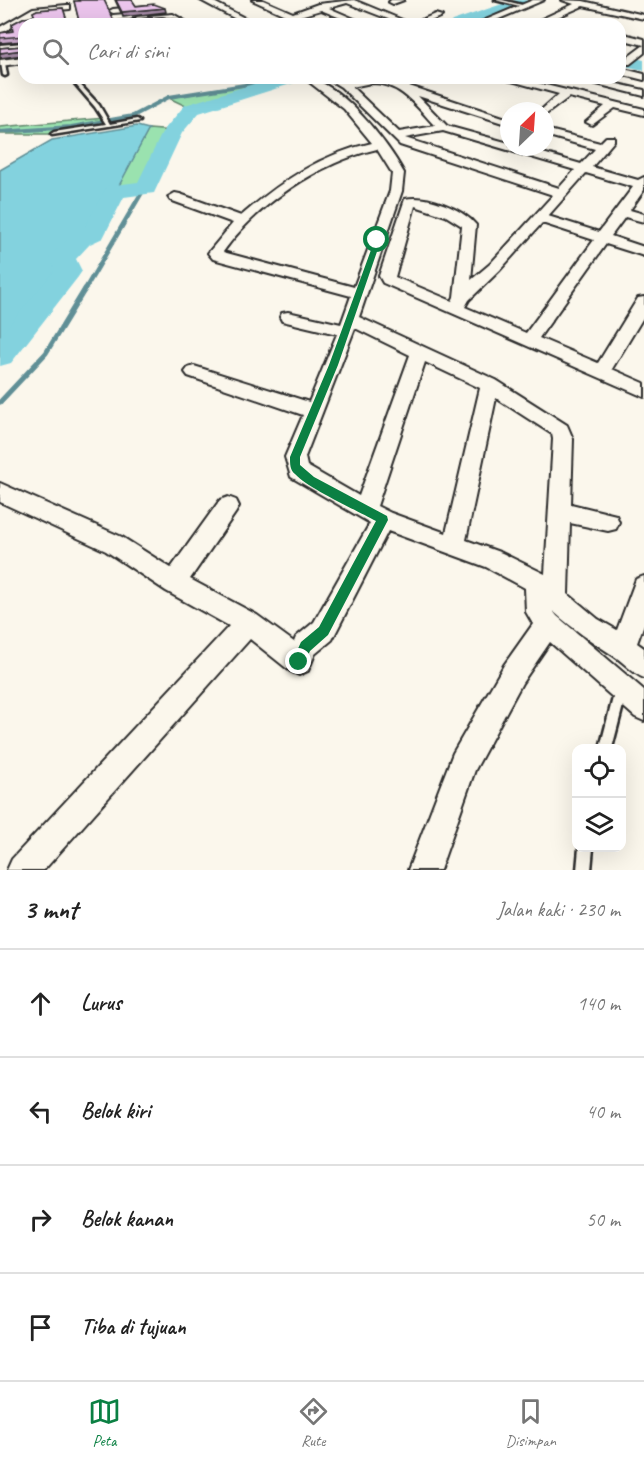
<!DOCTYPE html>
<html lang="id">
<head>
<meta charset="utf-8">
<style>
	:root { --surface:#fff; --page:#f6f6f6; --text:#222; --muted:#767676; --line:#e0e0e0; --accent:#0b8043 }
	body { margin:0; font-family:Caveat,sans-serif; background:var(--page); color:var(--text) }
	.controls { position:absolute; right:18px; bottom:18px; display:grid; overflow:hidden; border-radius:12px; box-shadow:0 6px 24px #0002 }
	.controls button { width:54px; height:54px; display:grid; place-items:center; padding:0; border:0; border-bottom:2px solid var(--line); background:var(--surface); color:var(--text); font:30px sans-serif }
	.compass { position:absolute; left:500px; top:102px; width:54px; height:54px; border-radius:50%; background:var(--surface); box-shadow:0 6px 24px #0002; rotate:25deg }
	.stop { position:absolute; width:18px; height:18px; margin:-14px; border:4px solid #0b8043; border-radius:50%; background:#fff }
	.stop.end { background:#0b8043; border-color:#fff; box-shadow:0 2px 6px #0008 }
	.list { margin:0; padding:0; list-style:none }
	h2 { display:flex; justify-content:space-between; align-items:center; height:78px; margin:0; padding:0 24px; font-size:26px }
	h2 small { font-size:20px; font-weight:400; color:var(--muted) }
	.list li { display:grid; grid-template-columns:39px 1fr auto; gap:18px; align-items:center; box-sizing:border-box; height:108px; padding:0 24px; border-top:2px solid var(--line) }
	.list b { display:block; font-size:22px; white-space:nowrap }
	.list em { font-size:20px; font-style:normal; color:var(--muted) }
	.icon { flex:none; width:33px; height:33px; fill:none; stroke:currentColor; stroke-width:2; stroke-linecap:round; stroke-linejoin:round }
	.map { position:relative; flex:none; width:644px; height:870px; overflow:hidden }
	.search { position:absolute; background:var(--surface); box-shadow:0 6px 24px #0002; left:18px; right:18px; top:18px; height:66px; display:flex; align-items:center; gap:15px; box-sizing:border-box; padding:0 21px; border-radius:18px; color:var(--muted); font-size:22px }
	.sheet { height:510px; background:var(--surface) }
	nav { display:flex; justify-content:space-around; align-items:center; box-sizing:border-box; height:84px; border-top:2px solid var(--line); background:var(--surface); font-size:16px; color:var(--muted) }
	nav a { display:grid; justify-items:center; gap:3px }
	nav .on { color:var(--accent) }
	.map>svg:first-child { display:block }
</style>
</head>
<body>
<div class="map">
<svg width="644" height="870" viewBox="0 0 644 870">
	<rect width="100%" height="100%" fill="#fbf7ec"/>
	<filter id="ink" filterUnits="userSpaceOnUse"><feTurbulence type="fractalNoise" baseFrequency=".0167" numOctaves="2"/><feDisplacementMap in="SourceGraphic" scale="12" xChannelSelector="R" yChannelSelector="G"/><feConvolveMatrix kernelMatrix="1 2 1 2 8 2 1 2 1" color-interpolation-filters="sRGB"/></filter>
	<g filter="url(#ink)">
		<path fill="#9ae2af" stroke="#62866d" stroke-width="1.5" d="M287 78H301L287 80 192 109 169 98Z
			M105 118 108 124 54 134H0V127Z
			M149 129 173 131 146 188 115 191Z"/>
		<path fill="#83d2de" stroke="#608f96" stroke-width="1.5" d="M137 126 149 129 94 233 81 239 62 258 69 271 0 356V170L52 140Z"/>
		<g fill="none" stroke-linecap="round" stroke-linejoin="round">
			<path stroke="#608f96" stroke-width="4" d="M0 132 71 127 133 116 169 97 275 80
				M154 171 173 131 192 109 287 80"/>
			<path stroke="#608f96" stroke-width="4.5" d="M84 291 155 170"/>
			<path stroke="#608f96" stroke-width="5" d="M0 402 46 353 85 289"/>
			<path fill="#83d2de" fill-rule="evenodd" d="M514 0H533L494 18 473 24H450L452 21Z
				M620 55 644 60V70L620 65Z
				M273 78H300L297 82 199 113 182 133 154 193 124 197 103 238 90 244 76 259 82 271 78 277 11 363 0 366V336L55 270 49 258 72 234 84 228 107 186 138 182 163 131 185 105Z"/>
			<defs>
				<path id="lane" d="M495 0H502L526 6 524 7Z
					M3 62 5 63 7 75 5 76 3 75 1 63Z
					M70 78H74L99 105 110 124 137 119 140 121 52 135 51 134 54 132 106 124 95 107Z
					M621 684 625 686 627 690 612 748H600L615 690 617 686Z
					M579 848H593L591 870H577Z"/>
				<path id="street" d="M200 0H210L256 24H245Z
					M252 0H263L293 13 318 4 354 0 412 24 435 14 442 16 424 24H401L347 3 329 8 366 24H355L321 10 272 24H259L285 15Z
					M391 0H404L393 4 389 2Z
					M533 0H544L487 24H476Z
					M562 0 583 1 644 15V19L583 6 542 24H531L574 4Z
					M67 5H70V9L38 12 0 34V27L33 8Z
					M146 6 150 8 149 10 113 13 109 11 113 9Z
					M173 14 190 24H180L172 19 137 23 133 20 137 17Z
					M620 33 644 39V45L620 39Z
					M24 43V49L0 51V45Z
					M644 45V53L630 64H624V60Z
					M24 57V63L0 66V60Z
					M620 68 644 74V80L620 74Z
					M304 78C338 78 389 144 404 173L402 191 359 317 496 380 567 425 573 439 571 504 616 515 619 522 616 529 608 531 570 523 568 594 598 619 617 630 636 579 644 576V624L637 643 644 648V678C632 673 625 663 614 656 590 640 574 630 553 611L557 616 644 690V721L635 717 550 642 522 683 475 770 440 870H408L453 753 504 665 533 624 526 612 525 588 486 567 388 531 332 640 315 654 308 671 299 675 290 671 250 639 44 870H7L12 859 229 626 166 591 106 551 0 502V483L122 537 171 568 220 500 228 497 236 500 239 506 236 512 190 579 257 615 294 642 296 637 314 622 370 523 291 477 285 457 303 415 188 376 185 372 188 368 194 366 309 402 337 334 282 321 280 317 282 313 288 312 341 324 351 296 213 259 208 253 233 223 170 200 168 197 175 193 180 194 241 216C280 182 321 154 372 143L344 109ZM377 149 392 173 390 191 354 287 223 252C256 205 320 162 377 149ZM355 328 410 355 359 496 307 466 305 457ZM425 362 480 388 446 533 391 513 377 506ZM496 398 552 434 553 439 545 574 502 553 466 540Z
					M336 78C352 83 368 78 385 78L509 119V125L418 96 447 126 509 143V147H522L581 164 595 149 545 135V129L600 143 606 137H614V141L592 167 638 180 644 177V190L630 210 644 214V222L625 217 611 236 644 247V256L606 244 539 338 598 363 638 298 644 297V316L612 369 644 383V397L383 283 379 276 405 199C426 194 463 209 476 225L471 280 490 264 553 195 400 145 341 87 331 81ZM371 83C401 83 416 106 435 126L399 132 352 87ZM443 131 575 170 559 188 405 138ZM586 173 633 187 599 232 548 216ZM415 206 446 216 462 226 454 297 452 301 395 277ZM542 223 594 240 526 333 465 307 469 300 500 270Z
					M500 78H517L644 109V115L615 108 592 125 586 122 605 106 569 97 545 115V111H540L559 94Z
					M573 78H591L644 90V96Z"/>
			</defs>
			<use href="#lane" stroke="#2b2b2b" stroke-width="5"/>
			<use href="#street" stroke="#2b2b2b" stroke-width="4"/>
			<use href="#lane" fill="#fbf7ec" fill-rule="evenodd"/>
			<use href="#street" fill="#fbf7ec" fill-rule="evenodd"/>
		</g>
		<path fill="#cba9cc" stroke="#2b2b2b" stroke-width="1.5" d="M78 0H104L114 21 162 17 180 20 183 24H24V55L0 58V48L23 46V41L0 43V33L13 31 12 24 23 18 35 17 33 12 37 10 63 8 67 21H79L74 1H78Z
			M115 0H132L136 6 166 12 123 17Z"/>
		<path fill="#a58aa6" stroke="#2b2b2b" stroke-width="1.5" d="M165 8 166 12 123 17 122 12Z
			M22 50 24 55 0 58V53Z"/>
		<path fill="#ecc5ed" stroke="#2b2b2b" stroke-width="1.5" d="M78 0H104L114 21 162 17 180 20 183 24H24V52L22 50 0 53V48L23 46 24 36 0 38V33L13 31 12 24 23 18 35 17 33 12 37 10 63 8 67 21H79L74 1H79Z
			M116 0H132L136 6 154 4 165 8 122 12Z"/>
	</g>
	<path fill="#0b8043" d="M375 239 381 240 338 365 300 457V465L314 477 387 516 388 520 328 635 310 651 303 666 299 668 294 666 292 662 301 642 319 627 376 521C356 510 309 489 295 474 290 470 290 464 290 457L329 365Z"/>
</svg>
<div class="controls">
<button><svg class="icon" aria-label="locate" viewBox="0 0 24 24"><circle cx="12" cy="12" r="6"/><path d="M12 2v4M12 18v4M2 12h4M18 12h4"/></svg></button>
<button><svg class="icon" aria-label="layers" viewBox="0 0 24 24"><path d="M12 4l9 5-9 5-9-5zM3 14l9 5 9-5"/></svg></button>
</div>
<svg class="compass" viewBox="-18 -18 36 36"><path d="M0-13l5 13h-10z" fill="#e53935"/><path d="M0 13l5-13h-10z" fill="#767676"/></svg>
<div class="stop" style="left:377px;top:240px"></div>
<div class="stop end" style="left:299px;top:662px"></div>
<div class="search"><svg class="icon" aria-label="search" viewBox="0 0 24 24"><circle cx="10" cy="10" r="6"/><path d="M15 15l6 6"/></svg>Cari di sini</div>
</div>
<section class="sheet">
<h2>3 mnt<small>Jalan kaki · 230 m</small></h2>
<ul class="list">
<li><svg class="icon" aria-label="ahead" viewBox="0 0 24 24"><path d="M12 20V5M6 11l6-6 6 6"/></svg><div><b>Lurus</b></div><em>140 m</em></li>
<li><svg class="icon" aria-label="left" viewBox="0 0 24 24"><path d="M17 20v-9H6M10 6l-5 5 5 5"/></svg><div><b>Belok kiri</b></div><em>40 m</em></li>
<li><svg class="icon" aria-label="right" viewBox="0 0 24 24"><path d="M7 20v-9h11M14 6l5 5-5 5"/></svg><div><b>Belok kanan</b></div><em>50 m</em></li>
<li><svg class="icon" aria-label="arrive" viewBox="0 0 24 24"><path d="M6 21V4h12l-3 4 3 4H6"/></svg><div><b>Tiba di tujuan</b></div></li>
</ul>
</section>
<nav>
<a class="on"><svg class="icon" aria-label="map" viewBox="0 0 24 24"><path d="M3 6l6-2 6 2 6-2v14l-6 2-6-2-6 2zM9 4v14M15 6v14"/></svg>Peta</a>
<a><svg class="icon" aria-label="directions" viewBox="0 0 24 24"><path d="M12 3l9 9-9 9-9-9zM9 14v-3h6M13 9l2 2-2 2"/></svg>Rute</a>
<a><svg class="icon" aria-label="saved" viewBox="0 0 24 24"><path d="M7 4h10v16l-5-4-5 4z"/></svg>Disimpan</a>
</nav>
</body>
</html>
